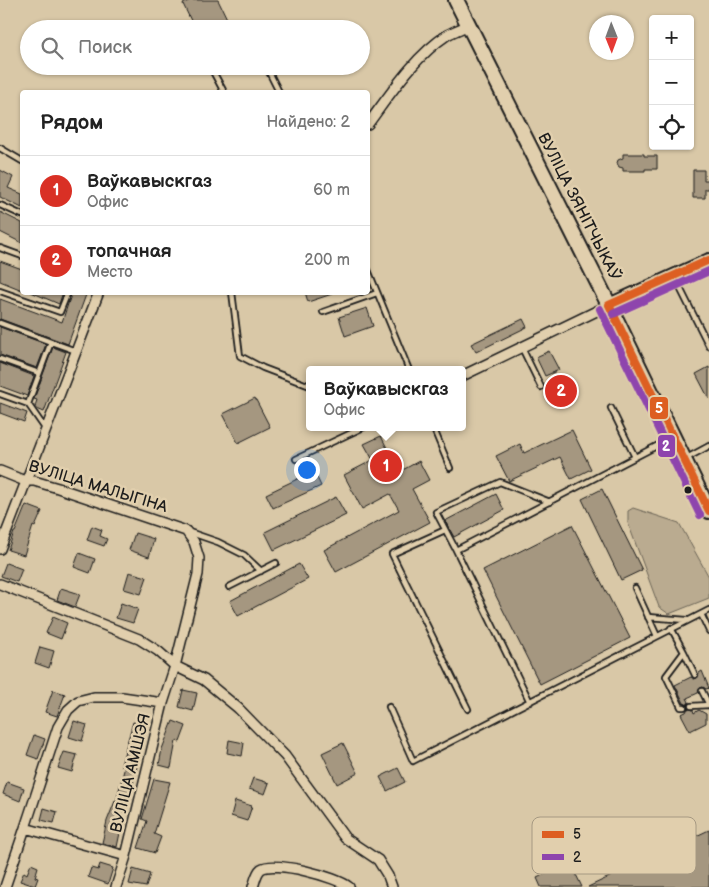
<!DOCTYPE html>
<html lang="ru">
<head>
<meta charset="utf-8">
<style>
	:root { --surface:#fff; --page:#f6f6f6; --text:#222; --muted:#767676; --line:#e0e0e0; --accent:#d93025 }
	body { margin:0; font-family:"Balsamiq Sans",sans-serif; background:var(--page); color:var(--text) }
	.controls { position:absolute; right:15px; top:15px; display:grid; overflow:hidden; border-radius:5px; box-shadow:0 1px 4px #0004 }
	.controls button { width:45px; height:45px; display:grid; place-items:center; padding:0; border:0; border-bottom:1px solid var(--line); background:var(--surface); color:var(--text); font:25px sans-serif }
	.compass { position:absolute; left:589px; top:15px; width:45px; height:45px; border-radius:50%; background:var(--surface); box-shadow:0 1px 4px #0004; rotate:179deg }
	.you { position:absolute; left:306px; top:469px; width:18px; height:18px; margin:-12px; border:4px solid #fff; border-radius:50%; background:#1a73e8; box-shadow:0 0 0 8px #1a73e833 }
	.badge { display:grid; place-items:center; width:32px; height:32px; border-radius:50%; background:var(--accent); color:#fff; font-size:16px; font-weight:700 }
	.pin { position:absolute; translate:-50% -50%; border:2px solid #fff; box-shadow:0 1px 5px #0006 }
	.popup { position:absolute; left:306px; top:366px; width:160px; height:65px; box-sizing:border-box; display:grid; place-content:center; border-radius:5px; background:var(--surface); filter:drop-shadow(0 1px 4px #0005); font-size:16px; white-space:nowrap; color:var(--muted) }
	.popup b { font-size:19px; color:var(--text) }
	.popup::after { content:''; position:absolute; left:50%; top:100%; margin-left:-10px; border:10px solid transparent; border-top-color:var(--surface) }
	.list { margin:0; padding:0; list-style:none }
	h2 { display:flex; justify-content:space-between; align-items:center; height:65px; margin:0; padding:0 20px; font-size:21px }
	h2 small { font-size:16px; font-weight:400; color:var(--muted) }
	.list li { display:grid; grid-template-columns:32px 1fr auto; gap:15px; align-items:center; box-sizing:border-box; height:70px; padding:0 20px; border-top:1px solid var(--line) }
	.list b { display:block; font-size:19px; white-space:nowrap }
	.list p { margin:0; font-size:16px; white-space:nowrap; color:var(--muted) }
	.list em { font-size:16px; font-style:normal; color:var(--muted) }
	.icon { flex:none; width:28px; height:28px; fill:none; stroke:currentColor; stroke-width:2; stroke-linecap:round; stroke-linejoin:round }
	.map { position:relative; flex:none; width:709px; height:887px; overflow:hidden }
	.search { position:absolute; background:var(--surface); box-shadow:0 1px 4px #0004; left:20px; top:20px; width:350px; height:55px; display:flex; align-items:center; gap:12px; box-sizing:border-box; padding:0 18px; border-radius:28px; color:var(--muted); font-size:19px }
	.panel { position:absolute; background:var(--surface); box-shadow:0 1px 4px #0004; left:20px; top:90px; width:350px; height:205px; border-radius:5px }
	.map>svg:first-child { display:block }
</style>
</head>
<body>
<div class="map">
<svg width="709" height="887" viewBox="0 0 709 887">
	<rect width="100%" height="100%" fill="#d9c8a7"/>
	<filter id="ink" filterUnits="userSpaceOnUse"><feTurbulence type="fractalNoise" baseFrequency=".02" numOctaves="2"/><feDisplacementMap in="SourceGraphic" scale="10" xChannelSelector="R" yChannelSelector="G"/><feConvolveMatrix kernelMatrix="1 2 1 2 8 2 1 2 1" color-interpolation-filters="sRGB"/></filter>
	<g filter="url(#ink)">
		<path fill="#baab90" stroke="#6b6456" d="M633 508 679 523 709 577V598L669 614 659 607 628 523V511Z"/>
		<path fill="#a59780" stroke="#1c1c1c" d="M190 0H218L232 29H195L183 4Z
			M623 154H644V156H657V169H645V171H623V168L619 167 617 163 618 160 623 158Z
			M0 170 13 177 8 188 22 194V208L0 197Z
			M693 170H704V180H709V189H705V198H693Z
			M0 212 22 223V243L0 232Z
			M0 261 22 269V290L0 281Z
			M31 292H63L59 304Z
			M72 292H87L68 344 0 319V299L62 322Z
			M305 292H331L332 294 308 302Z
			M367 308 373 326 345 336 339 317Z
			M523 319 527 327 476 352 471 344Z
			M0 327 46 344 37 368 0 355Z
			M53 347 66 352 44 412 37 409 35 406 37 400 34 399Z
			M549 351 559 370 545 376 536 357Z
			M0 363 34 376 27 396 0 386Z
			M709 367V399L696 374Z
			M255 398 270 427 238 443 223 414Z
			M0 403 27 413 24 422 0 413Z
			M572 430 591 469 571 479 560 457 509 481 496 456 520 444 524 453Z
			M381 436 399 472 419 461 429 480 412 489 430 522 336 572 324 550 399 510 390 494 362 509 344 475 373 460 364 444Z
			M314 471 321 486 273 508 266 494Z
			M602 489 642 570 621 580 582 499Z
			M496 494 504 510 454 537 445 521Z
			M336 497 346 515 274 550 265 532Z
			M26 505 42 511 35 527 33 526 24 555 8 550 14 532H15Z
			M572 525 630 638 540 684 483 570Z
			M92 526 102 530 100 536 107 539 104 546 87 540Z
			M135 533 154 539 149 557 129 550Z
			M79 553 95 559 90 573 74 567Z
			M6 563 22 569 17 582 1 576Z
			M299 564 308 579 238 616 230 601Z
			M129 572 147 577 141 594 124 589Z
			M61 588 80 594 75 607 57 600Z
			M121 603 138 609 133 623 116 618Z
			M53 617 67 623 61 639 46 633Z
			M40 647 54 651 49 668 35 663Z
			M702 671 709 688 706 689 703 687 700 688 698 693 687 698 689 702 687 705 684 703 675 685 691 677 694 679 697 678 699 673Z
			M53 690 65 694 57 716 45 712Z
			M183 690 197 693 193 711 179 707Z
			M688 708 693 710 694 713 699 710 706 714V723L690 731 681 714 686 712Z
			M74 721 87 725 82 741 69 737Z
			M173 721 186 726 180 742 176 741 171 768 159 765 162 749Z
			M133 722 147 725 127 808 119 828H121L117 847 102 843 107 821 115 801 116 802 125 766 121 765Z
			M34 735 45 739 38 759 27 755Z
			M229 740 244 743 242 756 227 753Z
			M343 743 358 773 337 784 322 753Z
			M64 752 77 755 72 772 58 768Z
			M398 768 405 782 387 791 380 777Z
			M253 778 269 783 265 794 249 789Z
			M154 779 170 782 154 834 161 837 155 853 138 848 147 821 142 819Z
			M7 782 24 788 20 801 3 794Z
			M235 801 252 806 247 821 231 816Z
			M44 808 57 812 54 823 41 820Z
			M709 830V887H588Z
			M570 862 582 887H541L537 878Z
			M31 864 38 867 35 877 38 878 35 886 20 881 24 872 27 874Z
			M100 864 113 868 108 884 88 877 91 868 98 870Z
			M133 869 150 874 146 887 129 884Z"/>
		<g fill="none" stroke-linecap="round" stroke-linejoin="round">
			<defs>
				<path id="lane" d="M245 26 247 29
					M210 66 224 92
					M266 66 279 92
					M0 148 22 161
					M0 205 22 215
					M0 248 22 256
					M368 270 409 370
					M675 278 709 346
					M0 291 60 312 68 292
					M232 292 240 356 263 368 310 386
					M323 312 377 293
					M0 323 51 342
					M522 348 541 387
					M0 359 39 373
					M0 394 28 404 46 430
					M28 404 51 342 76 351
					M611 408 635 457
					M433 427 450 468
					M296 459 364 427
					M685 459 709 446
					M445 530 392 554 468 709
					M189 532 218 542 244 555 261 571
					M456 550 436 512 500 482 550 502
					M229 587 276 563
					M635 588 657 636
					M701 614 709 631
					M648 617 687 620
					M671 628 684 652 666 676 681 707H684
					M684 652 695 675
					M702 691 709 705
					M530 702 456 550 672 438
					M691 706 709 705
					M389 707 413 761 709 610"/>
				<path id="street" d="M368 124C391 93 414 57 447 35 454 31 461 29 468 25
					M462 376 609 305
					M0 471 25 481H34L58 488 186 531 194 542 199 558 198 574 175 666 163 703 126 856 116 887
					M0 549 99 292
					M0 584 139 639 158 651 175 666 204 680 238 708 285 756 345 838 378 860 388 876 392 887
					M25 828 58 727 68 710 78 701 94 697H122L163 703
					M5 887 25 828 126 856
					M253 887C255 882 256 873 261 869 274 860 337 877 349 887"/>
				<path id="secondary" d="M609 305 709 260"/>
				<path id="primary" d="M456 0 609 305 709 511"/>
			</defs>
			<use href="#lane" stroke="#1c1c1c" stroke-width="8"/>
			<use href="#street" stroke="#1c1c1c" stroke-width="12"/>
			<use href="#secondary" stroke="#1c1c1c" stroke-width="16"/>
			<use href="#primary" stroke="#1c1c1c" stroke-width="18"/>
			<use href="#lane" stroke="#e1cfad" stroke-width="4.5"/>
			<use href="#street" stroke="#e1cfad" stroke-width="9"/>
			<use href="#secondary" stroke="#e1cfad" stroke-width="12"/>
			<use href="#primary" stroke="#e1cfad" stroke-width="14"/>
			<defs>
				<path id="bus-1" d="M609 305 709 511
					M609 305 709 260"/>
				<path id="bus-2" d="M600 309 700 515
					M613 314 709 271"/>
			</defs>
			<use href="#bus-1" stroke="#e1cfad" stroke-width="11"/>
			<use href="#bus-2" stroke="#e1cfad" stroke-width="11"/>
			<use href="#bus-1" stroke="#dd5e21" stroke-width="8"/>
			<use href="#bus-2" stroke="#8e44ad" stroke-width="8"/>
		</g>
	</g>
	<circle fill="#1c1c1c" stroke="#e1cfad" stroke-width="2" cx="688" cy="490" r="4.5"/>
	<g text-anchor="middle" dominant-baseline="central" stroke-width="5" stroke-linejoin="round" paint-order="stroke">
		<g font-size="16" fill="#1c1c1c" stroke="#e1cfad">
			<text transform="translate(579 207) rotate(63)">ВУЛІЦА ЗЯНІТЧЫКАЎ</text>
			<text transform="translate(98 487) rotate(17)">ВУЛІЦА МАЛЫГІНА</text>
			<text transform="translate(131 773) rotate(-76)">ВУЛІЦА АМШЭЯ</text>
		</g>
	</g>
	<rect x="532" y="817" width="164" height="57" rx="8" fill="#e1cfad" stroke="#a69982" stroke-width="1"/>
	<rect x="542" y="831" width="22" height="7" fill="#dd5e21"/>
	<rect x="542" y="854" width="22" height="6" fill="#8e44ad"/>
	<g font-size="14" fill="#1c1c1c">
		<text x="573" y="839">5</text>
		<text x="573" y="862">2</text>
	</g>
	<g stroke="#e1cfad" stroke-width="2">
		<rect x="649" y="396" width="20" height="24" rx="5" fill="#dd5e21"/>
		<rect x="657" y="434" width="19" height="24" rx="5" fill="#8e44ad"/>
	</g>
	<g font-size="14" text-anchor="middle" font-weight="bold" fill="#fff">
		<text x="659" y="413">5</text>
		<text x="666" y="451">2</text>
	</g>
</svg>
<div class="controls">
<button>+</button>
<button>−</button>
<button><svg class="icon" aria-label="locate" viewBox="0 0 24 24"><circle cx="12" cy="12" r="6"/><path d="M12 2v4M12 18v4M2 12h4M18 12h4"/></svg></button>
</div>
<svg class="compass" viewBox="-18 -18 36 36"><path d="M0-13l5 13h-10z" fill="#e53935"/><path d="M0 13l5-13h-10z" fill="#767676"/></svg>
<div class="you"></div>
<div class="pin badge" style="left:386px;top:466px">1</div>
<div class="popup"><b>Ваўкавыскгаз</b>Офис</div>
<div class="pin badge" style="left:561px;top:391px">2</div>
<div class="search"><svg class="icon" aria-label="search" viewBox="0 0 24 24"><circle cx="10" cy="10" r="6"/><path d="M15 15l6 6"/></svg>Поиск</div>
<section class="panel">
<h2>Рядом<small>Найдено: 2</small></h2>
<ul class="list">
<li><span class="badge">1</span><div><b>Ваўкавыскгаз</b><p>Офис</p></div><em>60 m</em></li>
<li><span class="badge">2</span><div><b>топачная</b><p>Место</p></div><em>200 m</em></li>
</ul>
</section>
</div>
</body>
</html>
